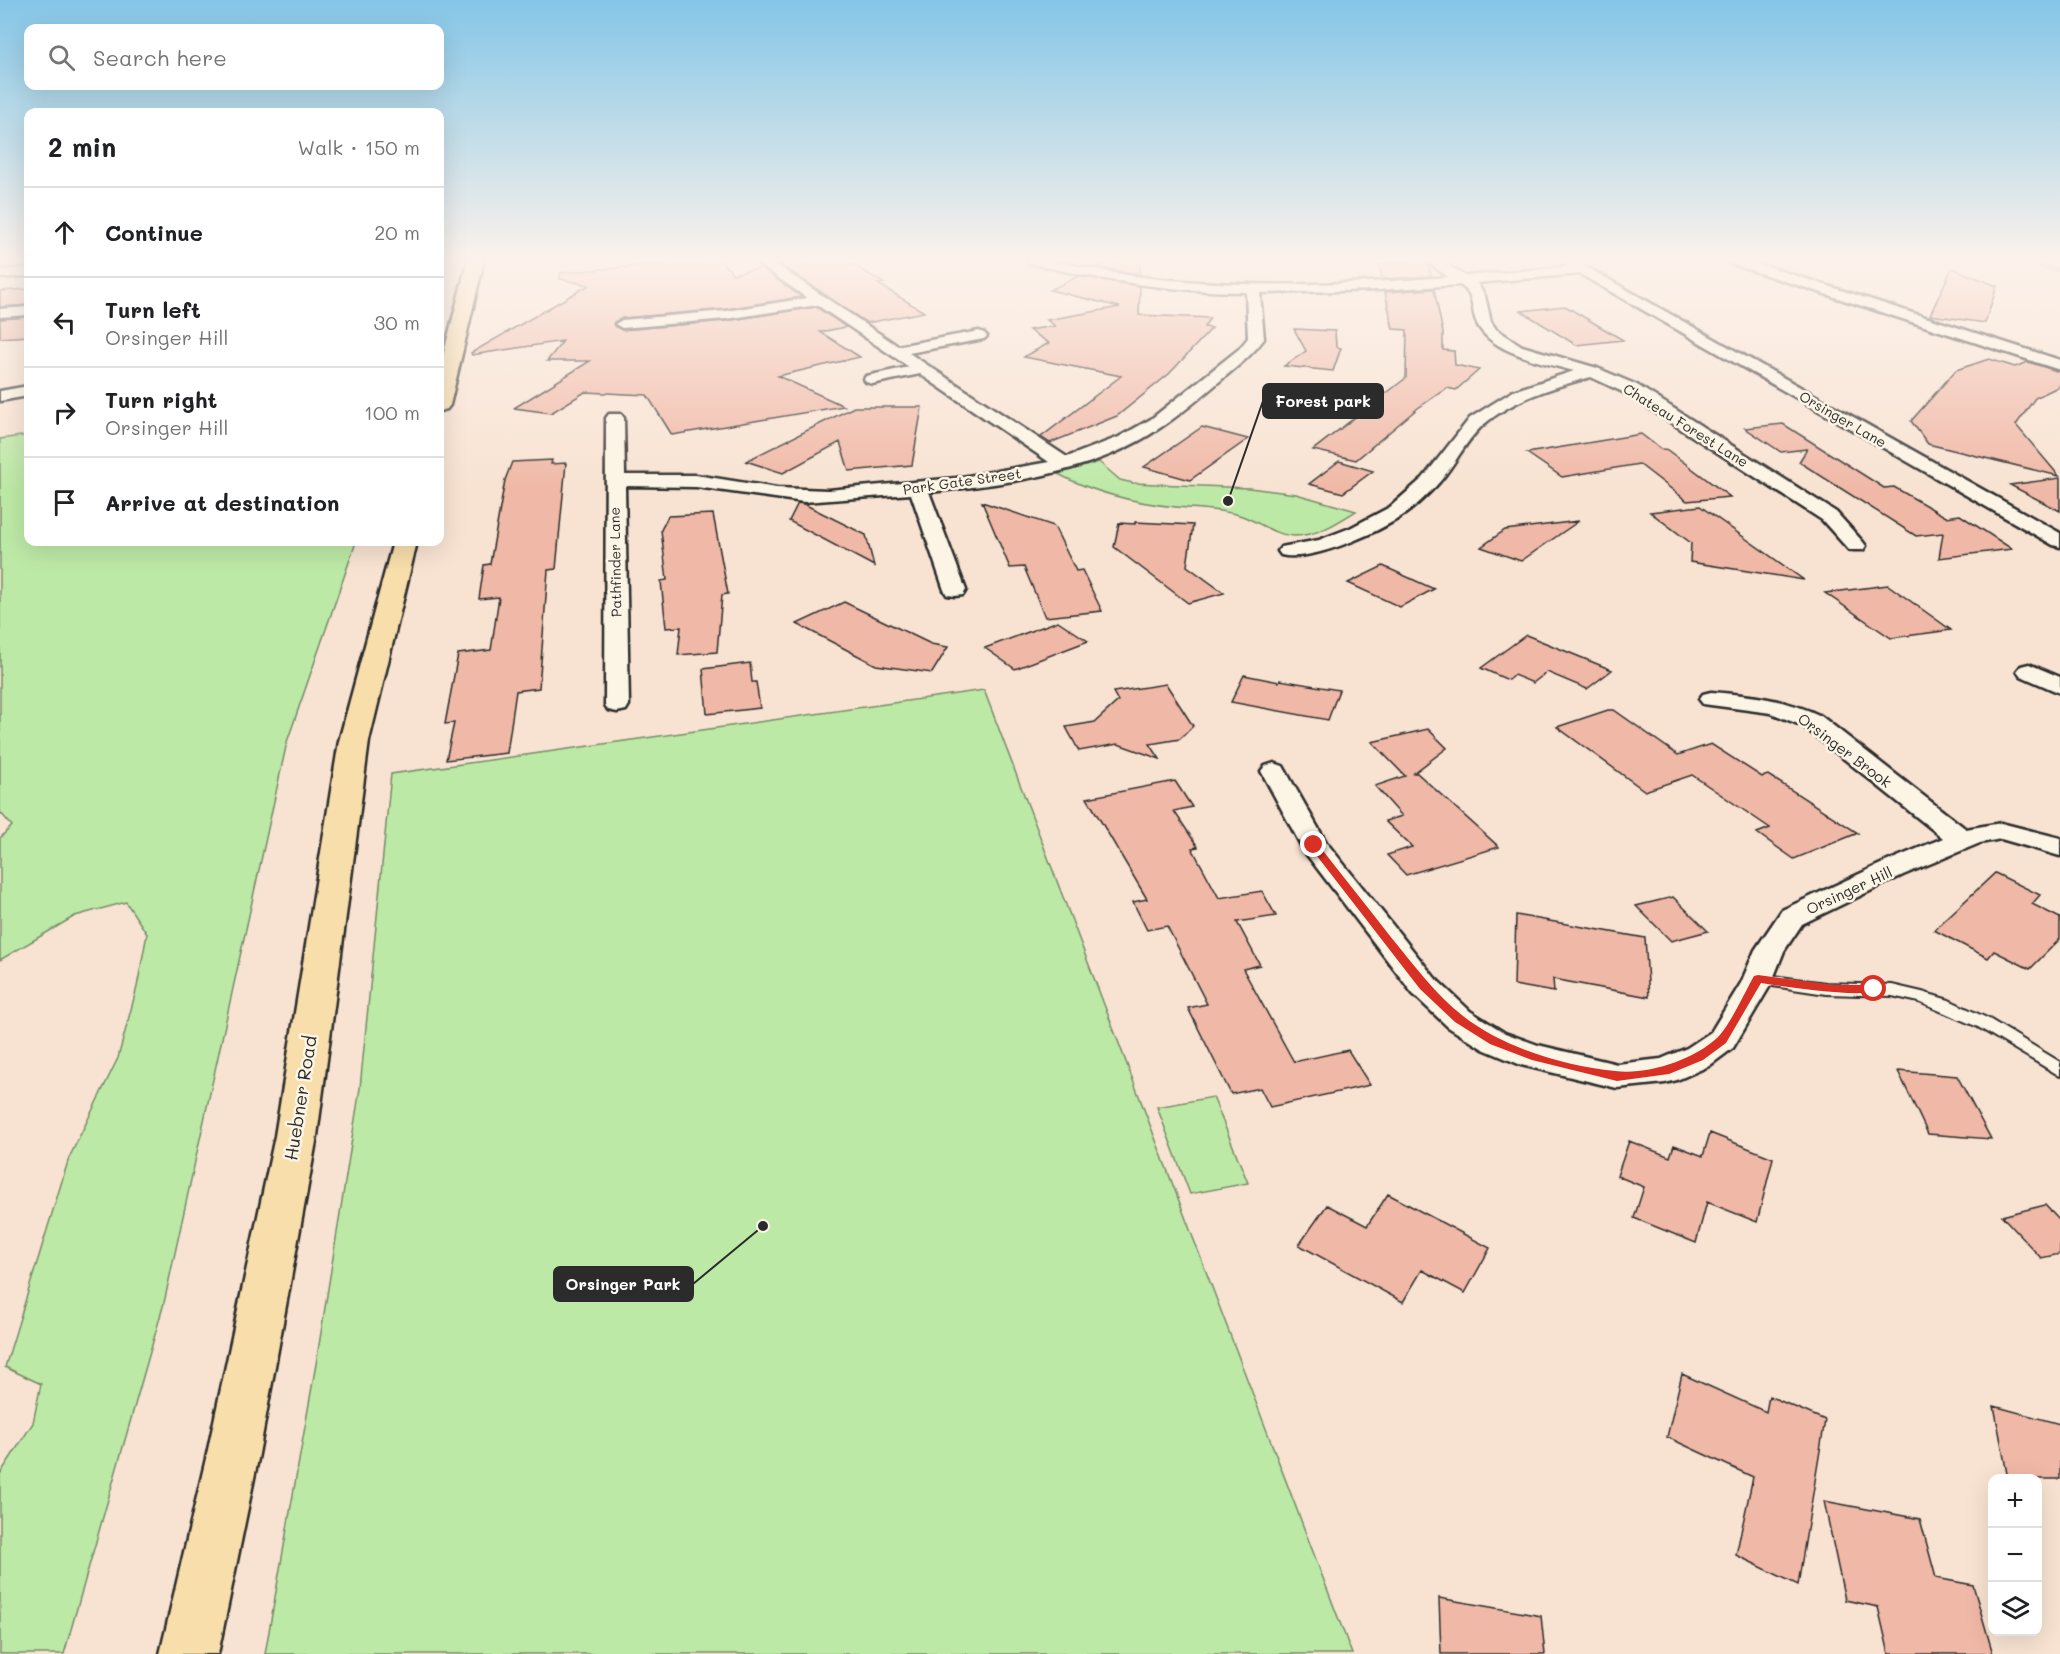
<!DOCTYPE html>
<html lang="en">
<head>
<meta charset="utf-8">
<style>
	:root { --surface:#fff; --page:#f6f6f6; --text:#202124; --muted:#757577; --line:#e0e0e0 }
	body { margin:0; font-family:Mali,sans-serif; background:var(--page); color:var(--text) }
	.controls { position:absolute; right:18px; bottom:18px; display:grid; overflow:hidden; border-radius:12px; box-shadow:0 6px 24px #0002 }
	.controls button { width:54px; height:54px; display:grid; place-items:center; padding:0; border:0; border-bottom:2px solid var(--line); background:var(--surface); color:var(--text); font:30px sans-serif }
	.stop { position:absolute; width:18px; height:18px; margin:-14px; border:4px solid #d93025; border-radius:50%; background:#fff }
	.stop.end { background:#d93025; border-color:#fff; box-shadow:0 2px 6px #0008 }
	.list { margin:0; padding:0; list-style:none }
	h2 { display:flex; justify-content:space-between; align-items:center; height:78px; margin:0; padding:0 24px; font-size:26px }
	h2 small { font-size:20px; font-weight:400; color:var(--muted) }
	.list li { display:grid; grid-template-columns:39px 1fr auto; gap:18px; align-items:center; box-sizing:border-box; height:90px; padding:0 24px; border-top:2px solid var(--line) }
	.list b { display:block; font-size:22px; white-space:nowrap }
	.list p { margin:0; font-size:20px; white-space:nowrap; color:var(--muted) }
	.list em { font-size:20px; font-style:normal; color:var(--muted) }
	.icon { flex:none; width:33px; height:33px; fill:none; stroke:currentColor; stroke-width:2; stroke-linecap:round; stroke-linejoin:round }
	.map { position:relative; flex:none; width:2060px; height:1654px; overflow:hidden }
	.search { position:absolute; background:var(--surface); box-shadow:0 6px 24px #0002; left:24px; top:24px; width:420px; height:66px; display:flex; align-items:center; gap:15px; box-sizing:border-box; padding:0 21px; border-radius:12px; color:var(--muted); font-size:22px }
	.panel { position:absolute; background:var(--surface); box-shadow:0 6px 24px #0002; left:24px; top:108px; width:420px; height:438px; border-radius:12px }
	.map>svg:first-child { display:block }
</style>
</head>
<body>
<div class="map">
<svg width="2060" height="1654" viewBox="0 0 2060 1654">
	<rect width="100%" height="100%" fill="#f8e3d2"/>
	<filter id="ink" filterUnits="userSpaceOnUse"><feTurbulence type="fractalNoise" baseFrequency=".0167" numOctaves="2"/><feDisplacementMap in="SourceGraphic" scale="12" xChannelSelector="R" yChannelSelector="G"/><feConvolveMatrix kernelMatrix="1 2 1 2 8 2 1 2 1" color-interpolation-filters="sRGB"/></filter>
	<g filter="url(#ink)">
		<path fill="#bde9a6" stroke="#748a68" stroke-width="1.5" d="M28 435V542H356L287 742 164 1303 64 1654H0V1474L33 1423 41 1384 5 1367 69 1158 118 1058 137 987 147 934 126 902 75 916 0 960V838L12 826 0 812V439Z
			M1099 462 1120 480 1133 483 1249 488 1296 494 1356 511C1337 523 1317 536 1294 536 1272 535 1259 521 1239 515 1219 509 1197 509 1176 507 1135 503 1095 493 1058 474Z
			M984 690 1352 1654H265L316 1364 360 1088 391 774Z
			M1213 1097 1248 1183 1190 1194 1157 1107Z"/>
		<g fill="none" stroke-linecap="round" stroke-linejoin="round">
			<path stroke="#66989b" stroke-width="5" d="M2014 260 2060 270"/>
		</g>
		<path fill="#f0b8a6" stroke="#2b2b2b" stroke-width="1.5" d="M667 260H720L733 274 761 268 801 297 726 309 622 318 614 322V326L622 330 726 321 816 307 846 327 820 332 860 357 778 376 844 406 672 435 647 395 585 392 551 413 514 408 590 361H547L563 341 472 355 471 353 589 285 560 279V273L669 263Z
			M804 260H845L884 283 878 284 924 312 867 323 780 264Z
			M1112 260H1140V274L1097 267Z
			M1413 260H1423L1429 266 1431 276 1382 279 1379 265Z
			M1952 268 1997 286 1985 323 1930 315Z
			M1079 276 1140 286 1139 315 1210 318 1204 327 1212 328 1169 374 1117 416 1050 443 1041 437 1121 376 1024 357 1049 343 1029 330 1055 326 1047 320 1120 307 1050 290Z
			M28 289V305L0 307V291Z
			M1434 289 1443 333V350L1454 351 1455 365 1479 370 1456 390 1447 388 1418 408 1356 460 1313 450 1406 378 1407 330 1393 329 1385 292Z
			M1565 306 1623 340 1576 345 1521 311Z
			M28 317V336L0 338V319Z
			M1294 329 1335 331 1336 347 1341 348 1333 371 1284 366 1306 351Z
			M1989 359 2015 367 2028 362 2060 372V386L2035 398 2016 425 2059 476 1928 444 1911 421 1956 370Z
			M854 407H922L912 465 849 471 840 442 783 473 746 461Z
			M1783 424 1884 488 1894 487 1946 517 1960 515 2012 549 1939 558 1943 533 1916 536 1799 462 1807 449 1781 452 1745 428Z
			M1202 427 1248 439 1190 480 1144 467Z
			M1641 434 1662 450 1666 449 1730 497 1687 501 1639 464 1562 477 1527 453Z
			M552 460 551 464 566 463 556 569 548 570 539 688 516 691 507 753 446 760 454 723 445 724 458 654 491 650 499 597 479 599 484 565 490 564 505 480 512 462Z
			M1339 461 1373 471 1343 493 1309 484Z
			M2060 478V511L2010 485Z
			M982 502 1054 526 1076 571 1082 570 1102 611 1045 617 1024 567 1010 568Z
			M798 503 804 504 866 535 874 566 789 521Z
			M1700 506 1804 580 1690 562 1691 543 1650 512Z
			M713 514 728 594 722 595 717 652 678 655 681 627 666 628 661 581 667 580 661 530 668 516Z
			M1579 521 1521 561 1481 547 1505 530Z
			M1135 522 1193 525 1187 566 1224 593 1188 603 1114 547 1119 523 1135 524Z
			M1383 566 1434 589 1400 607 1348 583Z
			M1888 585 1951 630 1891 638 1825 593Z
			M844 602 931 644 948 647 932 673 876 665 797 624Z
			M1058 621 1088 641 1015 669 985 648Z
			M1526 635 1612 670 1587 689 1547 672 1533 683 1514 675 1508 680 1481 668Z
			M750 663 752 682H756L760 708 707 714 703 669Z
			M1244 675 1279 682 1280 680 1339 690 1328 720 1231 702Z
			M1166 684 1193 726 1180 739 1150 744 1160 759 1118 744 1079 751 1066 727 1095 722 1118 701 1113 692Z
			M1608 710H1614L1678 755 1711 744 1762 777 1768 775 1858 833 1794 859 1757 833 1770 828 1692 775 1645 791 1557 727Z
			M1428 729 1447 748 1414 773H1417L1499 847 1406 875 1387 855 1412 847 1385 821 1402 816 1375 786 1405 776 1372 742Z
			M1175 781 1192 807 1174 811 1198 847 1192 848 1219 898 1262 891 1276 916 1237 922 1260 965 1243 969 1294 1062 1348 1050 1370 1085 1270 1107 1260 1088 1231 1094 1188 1008 1207 1004 1167 926 1147 930 1133 902 1147 899 1087 798Z
			M1995 873 2040 895 2032 904 2060 918V939L2030 969 1994 951 1988 958 1934 930Z
			M1673 897 1708 931 1671 941 1636 906Z
			M1516 915 1645 938 1649 997 1553 979 1554 992 1514 985Z
			M1898 1071 1957 1076 1991 1139 1928 1134Z
			M1710 1133 1773 1158 1757 1222 1707 1202 1696 1243 1634 1218 1644 1187 1617 1176 1629 1141 1670 1157 1674 1145 1703 1156Z
			M1388 1194 1490 1248 1465 1293 1422 1270 1403 1302 1299 1245 1327 1205 1367 1226Z
			M2045 1205 2060 1221V1254L2041 1258 2002 1216Z
			M1682 1374 1766 1412 1769 1396 1825 1420 1798 1585 1736 1555 1753 1477 1667 1437Z
			M1994 1406 2060 1424V1479H2008Z
			M1824 1501 1920 1519 1936 1578 1973 1585 1993 1654H1889L1878 1607 1845 1600Z
			M1439 1598 1541 1616 1545 1654H1441Z"/>
		<g fill="none" stroke-linecap="round" stroke-linejoin="round">
			<defs>
				<path id="service" d="M1758 974 1826 983 1892 985 1922 992 1949 1000 1989 1019 2060 1062V1076L1978 1027 1919 1002 1892 996 1826 994 1753 983 1750 979 1753 975Z"/>
				<path id="minor" d="M753 260H769L898 346 979 331 984 333 987 336 984 339 909 353 1067 457 1119 437 1151 419 1239 349 1248 338 1246 292C1173 292 1100 280 1029 263L1028 260C1053 260 1075 265 1099 270 1123 275 1148 278 1171 280 1263 288 1356 284 1448 277L1425 260H1440L1465 276 1568 267 1559 260H1574L2060 533V547L2053 545 1580 274 1477 283 1485 296 1491 322 1496 329 1522 346 1597 368 1637 385 1836 512 1863 542 1866 546 1863 550H1849L1822 520 1625 393 1591 377C1553 387 1513 399 1483 425 1464 442 1453 469 1435 487 1426 496 1415 507 1405 514 1380 532 1310 563 1281 555L1278 551 1281 547 1319 540 1350 528 1390 507 1423 478 1470 418 1513 391 1574 371C1546 363 1488 353 1476 321 1471 307 1474 294 1460 285L1377 290 1260 293 1264 339C1250 358 1231 371 1214 386 1193 404 1172 421 1149 435 1083 475 1003 484 929 492L966 590 963 595 955 596 947 595 944 590 911 494 804 502 696 487 625 486 629 705 626 710 617 712 608 710 605 705 606 418 609 414H621L624 418 625 475H696L777 488 828 490 956 478 1049 462 920 374 872 384 866 382 864 379 866 376 909 367 817 305 726 319 622 328 615 324 622 320 726 311 807 298Z
					M1727 260H1747L2060 360V370L1729 263Z
					M28 268V276L0 278V270Z
					M28 307V315L0 317V309Z
					M28 386V396L0 401V391Z
					M2029 664 2060 677V693L2021 676 2017 671 2021 666Z
					M1711 692C1749 695 1786 699 1821 716L1966 829 2001 823 2060 838V856L2001 839 1980 843 1903 875 1802 924 1784 951 1771 984 1733 1048 1709 1066 1677 1080 1665 1083 1617 1088 1521 1065 1483 1049 1448 1027 1413 994 1304 851 1261 771 1265 766 1274 763 1283 766 1326 842 1435 978 1470 1011 1505 1033 1538 1045 1617 1064 1661 1059 1687 1048 1711 1032 1741 983 1755 950 1782 910 1883 863 1943 838 1803 726 1771 713 1703 704 1699 699 1703 694Z"/>
				<path id="primary" d="M468 260H484L450 405 447 409 440 411V368Z
					M393 542H417L369 741 317 1136 259 1454 218 1654H160L207 1454 275 1136 339 741Z"/>
			</defs>
			<use href="#service" stroke="#2b2b2b" stroke-width="4"/>
			<use href="#minor" stroke="#2b2b2b" stroke-width="5"/>
			<use href="#primary" stroke="#2b2b2b" stroke-width="5"/>
			<use href="#service" fill="#fcf5e5" fill-rule="evenodd"/>
			<use href="#minor" fill="#fcf5e5" fill-rule="evenodd"/>
			<use href="#primary" fill="#f8deab" fill-rule="evenodd"/>
		</g>
	</g>
	<linearGradient id="sky" x2="0" y2="1"><stop stop-color="#84c6e7"/><stop offset="0.53" stop-color="#fcf2eb"/><stop offset="1" stop-color="#fcf2eb" stop-opacity="0"/></linearGradient>
	<rect width="2060" height="491" fill="url(#sky)"/>
	<path fill="#d93025" d="M1314 842 1317 843C1341 874 1366 905 1390 936 1413 964 1435 994 1463 1016 1504 1048 1564 1066 1615 1071 1648 1075 1693 1060 1717 1038 1729 1027 1745 992 1754 976L1758 975 1834 985H1874L1880 989C1868 1000 1781 986 1761 983L1726 1043 1703 1060 1669 1074 1617 1081 1532 1060 1490 1044 1455 1022 1420 989 1310 847 1309 845Z"/>
	<g text-anchor="middle" dominant-baseline="central" stroke-width="5" stroke-linejoin="round" paint-order="stroke">
		<g font-size="14" fill="#2b2b2b" stroke="#fcf5e5">
			<text transform="translate(1843 419) rotate(30)">Orsinger Lane</text>
			<text transform="translate(1686 425) rotate(32)">Chateau Forest Lane</text>
			<text transform="translate(962 481) rotate(-8)">Park Gate Street</text>
			<text transform="translate(615 562) rotate(-91)">Pathfinder Lane</text>
		</g>
		<g font-size="15" fill="#2b2b2b" stroke="#fcf5e5">
			<text transform="translate(1845 750) rotate(37)">Orsinger Brook</text>
			<text transform="translate(1849 890) rotate(-25)">Orsinger Hill</text>
		</g>
		<g font-size="18" fill="#2b2b2b" stroke="#fcf5e5">
			<text transform="translate(300 1098) rotate(-81)">Huebner Road</text>
		</g>
	</g>
	<path fill="none" stroke="#2b2b2b" stroke-width="2" d="M1228 501L1263 401M763 1226L693 1284"/>
	<g fill="#2b2b2b" stroke="#fcf5e5" stroke-width="2">
		<circle cx="1228" cy="501" r="6"/>
		<circle cx="763" cy="1226" r="6"/>
	</g>
	<g fill="#2b2b2b" stroke="#2b2b2b" stroke-width="2">
		<rect x="1263" y="384" width="120" height="34" rx="6"/>
		<rect x="554" y="1267" width="139" height="34" rx="6"/>
	</g>
	<g font-size="16" text-anchor="middle" font-weight="bold" fill="#fff">
		<text x="1323" y="407">Forest park</text>
		<text x="623" y="1290">Orsinger Park</text>
	</g>
</svg>
<div class="controls">
<button>+</button>
<button>−</button>
<button><svg class="icon" aria-label="layers" viewBox="0 0 24 24"><path d="M12 4l9 5-9 5-9-5zM3 14l9 5 9-5"/></svg></button>
</div>
<div class="stop" style="left:1874px;top:989px"></div>
<div class="stop end" style="left:1314px;top:845px"></div>
<div class="search"><svg class="icon" aria-label="search" viewBox="0 0 24 24"><circle cx="10" cy="10" r="6"/><path d="M15 15l6 6"/></svg>Search here</div>
<section class="panel">
<h2>2 min<small>Walk · 150 m</small></h2>
<ul class="list">
<li><svg class="icon" aria-label="ahead" viewBox="0 0 24 24"><path d="M12 20V5M6 11l6-6 6 6"/></svg><div><b>Continue</b></div><em>20 m</em></li>
<li><svg class="icon" aria-label="left" viewBox="0 0 24 24"><path d="M17 20v-9H6M10 6l-5 5 5 5"/></svg><div><b>Turn left</b><p>Orsinger Hill</p></div><em>30 m</em></li>
<li><svg class="icon" aria-label="right" viewBox="0 0 24 24"><path d="M7 20v-9h11M14 6l5 5-5 5"/></svg><div><b>Turn right</b><p>Orsinger Hill</p></div><em>100 m</em></li>
<li><svg class="icon" aria-label="arrive" viewBox="0 0 24 24"><path d="M6 21V4h12l-3 4 3 4H6"/></svg><div><b>Arrive at destination</b></div></li>
</ul>
</section>
</div>
</body>
</html>
